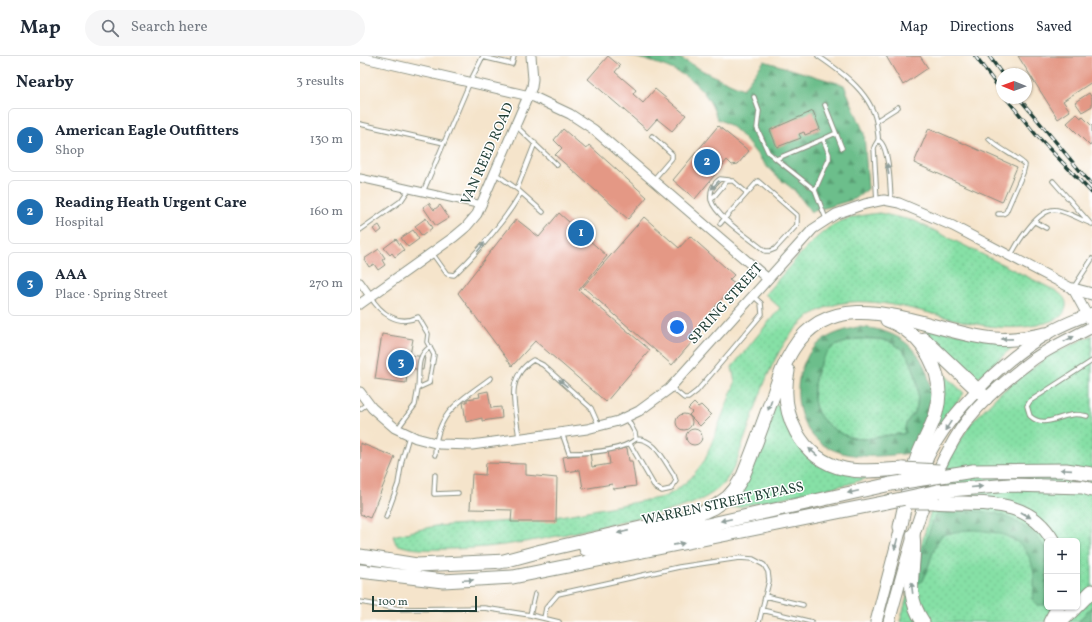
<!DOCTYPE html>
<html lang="en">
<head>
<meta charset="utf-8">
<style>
	:root { --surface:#fff; --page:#f6f6f7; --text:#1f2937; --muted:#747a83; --line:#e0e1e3; --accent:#1f6fb2 }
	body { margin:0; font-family:Vollkorn,serif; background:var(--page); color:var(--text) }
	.controls { position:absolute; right:12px; bottom:12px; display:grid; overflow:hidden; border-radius:6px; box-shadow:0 1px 3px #0004 }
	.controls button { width:36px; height:36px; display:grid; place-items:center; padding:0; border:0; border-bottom:1px solid var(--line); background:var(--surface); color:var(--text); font:20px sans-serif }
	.compass { position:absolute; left:636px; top:12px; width:36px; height:36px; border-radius:50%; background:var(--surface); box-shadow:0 1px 3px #0004; rotate:271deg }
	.scale { position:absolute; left:12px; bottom:10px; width:105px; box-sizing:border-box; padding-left:4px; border:2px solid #1f3d34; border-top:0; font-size:11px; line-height:14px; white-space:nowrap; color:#1f3d34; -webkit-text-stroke:3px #fff; paint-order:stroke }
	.you { position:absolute; left:317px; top:271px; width:14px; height:14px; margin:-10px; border:3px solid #fff; border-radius:50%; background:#1a73e8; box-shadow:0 0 0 6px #1a73e833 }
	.badge { display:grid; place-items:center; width:26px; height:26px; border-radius:50%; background:var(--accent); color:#fff; font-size:13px; font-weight:700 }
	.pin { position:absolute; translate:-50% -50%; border:2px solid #fff; box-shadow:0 1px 4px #0006 }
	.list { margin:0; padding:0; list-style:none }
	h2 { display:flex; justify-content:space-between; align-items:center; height:52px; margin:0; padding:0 16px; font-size:17px }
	h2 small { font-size:13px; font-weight:400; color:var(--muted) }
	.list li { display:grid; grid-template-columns:26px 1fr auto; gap:12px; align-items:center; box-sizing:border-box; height:64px; margin:0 8px 8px; padding:0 8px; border:1px solid var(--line); border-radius:6px }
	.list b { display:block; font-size:15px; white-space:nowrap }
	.list p { margin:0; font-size:13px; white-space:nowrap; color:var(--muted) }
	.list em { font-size:13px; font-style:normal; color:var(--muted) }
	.icon { flex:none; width:22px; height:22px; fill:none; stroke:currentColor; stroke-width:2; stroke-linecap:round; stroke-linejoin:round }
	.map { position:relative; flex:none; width:732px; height:566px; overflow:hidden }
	header { display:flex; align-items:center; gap:24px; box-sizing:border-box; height:56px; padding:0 20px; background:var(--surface); border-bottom:1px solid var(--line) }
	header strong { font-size:19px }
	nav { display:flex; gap:22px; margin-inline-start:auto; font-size:14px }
	.search { width:280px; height:36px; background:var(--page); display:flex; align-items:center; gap:10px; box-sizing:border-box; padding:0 14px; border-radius:22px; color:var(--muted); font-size:15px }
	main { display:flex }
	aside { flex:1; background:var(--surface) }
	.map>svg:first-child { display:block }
</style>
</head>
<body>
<header>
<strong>Map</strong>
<div class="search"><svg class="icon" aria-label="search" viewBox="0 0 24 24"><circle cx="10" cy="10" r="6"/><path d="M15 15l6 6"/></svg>Search here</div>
<nav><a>Map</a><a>Directions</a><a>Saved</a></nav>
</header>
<main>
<aside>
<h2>Nearby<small>3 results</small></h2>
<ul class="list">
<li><span class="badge">1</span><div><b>American Eagle Outfitters</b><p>Shop</p></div><em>130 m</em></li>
<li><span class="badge">2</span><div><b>Reading Heath Urgent Care</b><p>Hospital</p></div><em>160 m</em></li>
<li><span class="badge">3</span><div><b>AAA</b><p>Place · Spring Street</p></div><em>270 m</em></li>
</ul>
</aside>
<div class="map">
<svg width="732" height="566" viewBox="0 0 732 566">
	<defs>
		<pattern id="grass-dots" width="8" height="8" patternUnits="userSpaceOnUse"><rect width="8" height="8" fill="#86e0a6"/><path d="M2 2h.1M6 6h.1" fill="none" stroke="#73c190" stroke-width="1.8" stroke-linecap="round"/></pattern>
		<pattern id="forest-firs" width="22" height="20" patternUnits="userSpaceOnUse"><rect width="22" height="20" fill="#6cbe8b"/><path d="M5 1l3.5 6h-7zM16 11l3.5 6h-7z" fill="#589c72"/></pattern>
	</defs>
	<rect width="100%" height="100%" fill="#fff"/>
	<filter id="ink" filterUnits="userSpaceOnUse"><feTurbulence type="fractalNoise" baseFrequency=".025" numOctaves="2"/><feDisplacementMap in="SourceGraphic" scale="8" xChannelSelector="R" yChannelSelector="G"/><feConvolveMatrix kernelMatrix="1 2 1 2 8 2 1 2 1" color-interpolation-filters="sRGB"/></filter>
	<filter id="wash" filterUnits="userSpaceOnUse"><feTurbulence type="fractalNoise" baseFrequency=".012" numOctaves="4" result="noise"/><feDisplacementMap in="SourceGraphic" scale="16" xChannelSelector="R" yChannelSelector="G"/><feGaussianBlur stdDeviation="0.9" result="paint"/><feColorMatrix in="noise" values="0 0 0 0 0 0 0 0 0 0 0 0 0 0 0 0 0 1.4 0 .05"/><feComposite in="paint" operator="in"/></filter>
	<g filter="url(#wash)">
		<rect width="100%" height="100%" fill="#f5e4cb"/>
		<path fill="url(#grass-dots)" stroke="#528e6d" fill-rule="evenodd" d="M519 157 555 165 696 235C702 239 707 243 706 251 704 262 694 264 685 267 637 281 586 259 539 250 518 246 494 243 474 249 418 263 402 337 384 384 379 399 374 416 363 428 341 452 293 458 263 465 204 479 150 492 89 493 69 493 54 495 36 488L33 480 75 470 184 463 304 441 315 435 331 422 345 404 375 327 372 311 420 252 405 238C423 219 454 178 477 167 490 161 504 159 519 157Z
			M560 270 655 289 617 323Z
			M732 279V550L718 566H540L571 454 591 399 612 366 640 337 690 299ZM687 485H717V551H687Z
			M495 283C507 283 523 281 534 288 555 299 561 332 556 354 554 359 549 361 547 366 545 369 545 374 544 378 526 377 508 387 490 381 477 377 463 367 457 355 449 336 456 305 472 292 477 288 488 286 495 283Z
			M584 318 604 337 573 379 582 322Z
			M415 349H422L440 388 510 421 489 428 359 455Z"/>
		<path fill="url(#forest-firs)" stroke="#467e60" fill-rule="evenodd" d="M271 0H316L349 18 383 33 404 5 484 29 504 77 508 133 495 143 451 156C446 149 440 141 434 134 427 128 419 123 412 116 395 99 381 71 357 63 344 20 311 11 271 0Z
			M498 271C571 274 589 342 551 397 525 400 494 404 469 392 438 378 431 335 444 307 447 303 448 297 452 294 464 280 480 275 498 271ZM495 283C507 283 523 281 534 288 555 299 561 332 556 354 554 359 549 361 547 366 545 369 545 374 544 378 526 377 508 387 490 381 477 377 463 367 457 355 449 336 456 305 472 292 477 288 488 286 495 283Z
			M577 454H607L636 457 651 463 670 474 682 487 687 497 686 549H677L672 543C677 524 674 498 657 486 646 477 624 474 610 474 601 474 591 477 582 479 572 493 570 509 563 525L558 527 562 496Z
			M732 550V566H718Z"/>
		<g id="blocks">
			<path fill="#e49885" d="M248 0 260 10 255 16 276 34 273 38 283 47 295 33 326 59 312 75 297 63 287 74 228 23Z
				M526 0H560L568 12 543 29Z
				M658 0H732V26L703 45 710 55 698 63Z
				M729 37 732 42V50L722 56 715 46Z
				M453 55 460 73 445 79 444 76 439 78 441 82 417 91 410 74Z
				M717 58 721 62 722 60 732 70V87L730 90 707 67Z
				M358 70 389 95 378 108 372 109 367 104 335 143 313 124Z
				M569 72 657 111 642 146 554 107Z
				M203 73 226 93 229 89 287 141 268 163 195 99 202 92 194 84Z
				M69 147 74 154 80 149 89 162 76 170 63 151Z
				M199 157 247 200 219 234 290 294 246 346 175 285 152 310 98 237 156 163 179 181Z
				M284 161 319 192 330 180 374 219 369 224 375 228 337 271 340 275 339 278 312 309 223 231Z
				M66 162 72 172 62 180 55 170Z
				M19 169 22 174 17 178 13 173Z
				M53 174 59 183 48 191 41 182Z
				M36 183 44 194 35 201 32 197 30 199 24 192Z
				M19 193 25 202 22 204 25 209 18 214 14 208 9 211 4 203Z
				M22 278 53 283 50 299 65 301 63 314 48 312 46 327 15 323Z
				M128 335 131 352 141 351 142 362 122 365V362L106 366 103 346H107V343L120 341 119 337Z
				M334 347 338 351 341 349 351 359 340 370 329 359 332 356 328 353Z
				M316 366a8 8 0 1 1 16 0a8 8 0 1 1-16 0Z
				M326 381a8 8 0 1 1 16 0a8 8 0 1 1-16 0Z
				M0 387 35 401 10 462 0 458Z
				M267 392 269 405H272L276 430 253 433 252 428 223 433 220 414 206 416 203 401 230 397 232 411 250 408 248 395Z
				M126 407 166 408V419L197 422 196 466H151L152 454 110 453 112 418 125 419Z"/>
		</g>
	</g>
	<g filter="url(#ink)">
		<use href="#blocks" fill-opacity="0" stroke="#8a9080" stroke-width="1"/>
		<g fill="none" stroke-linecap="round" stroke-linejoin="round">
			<defs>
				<path id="service" d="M458 0C483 17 514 39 517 71 517 75 519 81 518 84 517 87 515 88 514 92L517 146
					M123 1 152 8 154 0
					M394 41 399 55 397 72 408 96 416 103
					M516 65 538 51
					M0 68 84 87
					M156 70 197 109
					M476 77 482 92
					M292 80 312 98V102L294 123
					M463 83 476 77 465 49
					M629 83C637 92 661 103 665 109L663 117 646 156 643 158H638
					M518 84C530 89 530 132 531 144
					M175 87 157 133 183 156
					M136 118 157 133
					M693 125 729 166
					M455 134 416 103 463 83 469 98V103L455 134 466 163
					M63 136 110 26 123 0
					M351 144C350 134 352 129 360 123L369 124
					M675 166 686 172
					M360 168 365 162 398 125 437 159V169L415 193 410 195H405C391 183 356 161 351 144L367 125H373L387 137
					M0 174 41 145 49 133
					M72 197 87 218 94 219C119 195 143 167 161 137
					M651 199C658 186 679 151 697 154 708 156 721 164 732 168
					M714 231 732 203
					M10 240C20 257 38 271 58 261L68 278 67 286 74 299 69 327 58 332 55 349 38 372
					M58 332C60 316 55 301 70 291
					M312 332 324 342H328L337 335 402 258 401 247 393 240
					M0 353 7 348
					M727 360C722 359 716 358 711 359 696 361 683 372 670 360L667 350 670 345 732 305
					M202 377 209 397C228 397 261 395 276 383L275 377 267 362
					M159 382C156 352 143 323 173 304L183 309 231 352 239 370
					M270 388 295 431 302 435 311 433 316 425 314 419C304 405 295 382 276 383
					M75 399C76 356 100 345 131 322
					M75 419 74 438 98 437
					M26 461 38 428 42 404 49 380
					M405 540 443 549
					M0 546 40 553 124 552 170 559 199 566
					M402 554 452 566
					M170 559 175 538
					M184 562 186 552 198 538 319 511 379 502 393 503 404 509 408 516 409 525 399 566"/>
				<path id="minor" d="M0 122 122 149
					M0 226 10 240"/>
				<path id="tertiary" d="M0 1 174 41 210 58 233 73 408 223
					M0 248 94 181 106 171 117 158 172 31 173 23 171 0
					M0 336 12 352 35 372 56 382 79 388 112 389 227 373 258 365 279 355 309 333 453 173 476 158 505 148 524 144 539 147 593 170 713 233 732 268"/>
				<path id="primary" d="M713 233 732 238
					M550 446C556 431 562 416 568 401 590 355 646 301 690 276 703 268 718 263 732 257
					M516 566 543 464
					M529 566C546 505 561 440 594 384 612 352 642 327 671 305 690 291 712 282 732 271"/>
				<path id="motorway" d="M527 264C564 278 587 318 576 357 571 374 561 389 556 405 549 426 545 449 540 471
					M564 283 626 342
					M428 315C419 357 440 403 485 413 504 417 524 414 543 413
					M613 415 706 414 732 418
					M578 435 650 429 723 431 732 434
					M574 446C618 450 666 438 693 485
					M553 479C557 511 542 535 563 566
					M226 493 325 474 531 428
					M0 500 57 509 147 505
					M140 506 181 495 337 459 354 451 368 441 375 433 383 420C394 393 404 365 414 337 419 322 424 307 433 293 478 220 572 278 635 283 652 285 669 281 686 278
					M0 515 83 525 153 521 527 446
					M717 550 732 535
					M690 566 698 551
					M701 566 716 551"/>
			</defs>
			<use href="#service" stroke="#8a9080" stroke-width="5.5"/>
			<use href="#minor" stroke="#8a9080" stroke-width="9"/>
			<use href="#tertiary" stroke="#8a9080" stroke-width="11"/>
			<use href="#primary" stroke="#8a9080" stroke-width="13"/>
			<use href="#motorway" stroke="#8a9080" stroke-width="15"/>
			<use href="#service" stroke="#fff" stroke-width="3.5"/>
			<use href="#minor" stroke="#fff" stroke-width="7"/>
			<use href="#tertiary" stroke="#fff" stroke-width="9"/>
			<use href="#primary" stroke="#fff" stroke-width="11"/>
			<use href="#motorway" stroke="#fff" stroke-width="13"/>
			<defs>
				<path id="rail" d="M615 0 642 36
					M629 0 642 18
					M646 42 677 80 732 137
					M659 42 731 128"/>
			</defs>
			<use href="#rail" stroke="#1f3d34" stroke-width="3.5"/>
			<use href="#rail" stroke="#fff" stroke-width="2" stroke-dasharray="6" stroke-linecap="butt"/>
			<defs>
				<path id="motorway-bridge" d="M543 413 579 415
					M531 428 613 415
					M527 446 578 435
					M550 446H574"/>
			</defs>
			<use href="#motorway-bridge" stroke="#8a9080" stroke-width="15" stroke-linecap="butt"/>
			<use href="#motorway-bridge" stroke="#fff" stroke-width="13"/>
		</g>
		<defs><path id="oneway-solid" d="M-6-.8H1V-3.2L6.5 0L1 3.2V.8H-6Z"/></defs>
		<g fill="#8f9e9a">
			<use href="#oneway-solid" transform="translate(528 113) rotate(-98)"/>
			<use href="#oneway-solid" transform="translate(355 129) rotate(132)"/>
			<use href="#oneway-solid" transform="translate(121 191) rotate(-51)"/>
			<use href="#oneway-solid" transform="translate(647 283) rotate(179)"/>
			<use href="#oneway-solid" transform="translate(709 283) rotate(-28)"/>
			<use href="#oneway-solid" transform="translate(203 327) rotate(-139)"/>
			<use href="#oneway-solid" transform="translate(410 349) rotate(110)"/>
			<use href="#oneway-solid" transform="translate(588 370) rotate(123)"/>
			<use href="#oneway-solid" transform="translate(453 396) rotate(-139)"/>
			<use href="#oneway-solid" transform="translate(706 414) rotate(-176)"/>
			<use href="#oneway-solid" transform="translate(617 431) rotate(-5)"/>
			<use href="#oneway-solid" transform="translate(493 436) rotate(168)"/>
			<use href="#oneway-solid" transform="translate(666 459) rotate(30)"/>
			<use href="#oneway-solid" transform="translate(366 464) rotate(168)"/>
			<use href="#oneway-solid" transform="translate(263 476) rotate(167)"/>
			<use href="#oneway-solid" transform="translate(319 488) rotate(-11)"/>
			<use href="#oneway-solid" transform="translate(536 488) rotate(104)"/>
			<use href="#oneway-solid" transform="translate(108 524) rotate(-3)"/>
			<use href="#oneway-solid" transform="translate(552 532) rotate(-97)"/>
		</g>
	</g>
	<g text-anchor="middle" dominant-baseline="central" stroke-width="3" stroke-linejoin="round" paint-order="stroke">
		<g font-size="14" fill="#1f3d34" stroke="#fff">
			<text transform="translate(128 98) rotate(-66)">VAN REED ROAD</text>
			<text transform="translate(366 248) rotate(-48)">SPRING STREET</text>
			<text transform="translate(363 448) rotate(-12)">WARREN STREET BYPASS</text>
		</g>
	</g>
</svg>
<div class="controls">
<button>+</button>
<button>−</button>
</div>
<svg class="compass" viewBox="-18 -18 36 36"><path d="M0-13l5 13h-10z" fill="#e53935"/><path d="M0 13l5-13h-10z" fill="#747a83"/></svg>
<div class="scale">100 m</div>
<div class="you"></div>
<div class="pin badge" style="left:221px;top:177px">1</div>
<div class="pin badge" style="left:347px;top:106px">2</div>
<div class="pin badge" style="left:41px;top:307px">3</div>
</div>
</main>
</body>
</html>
